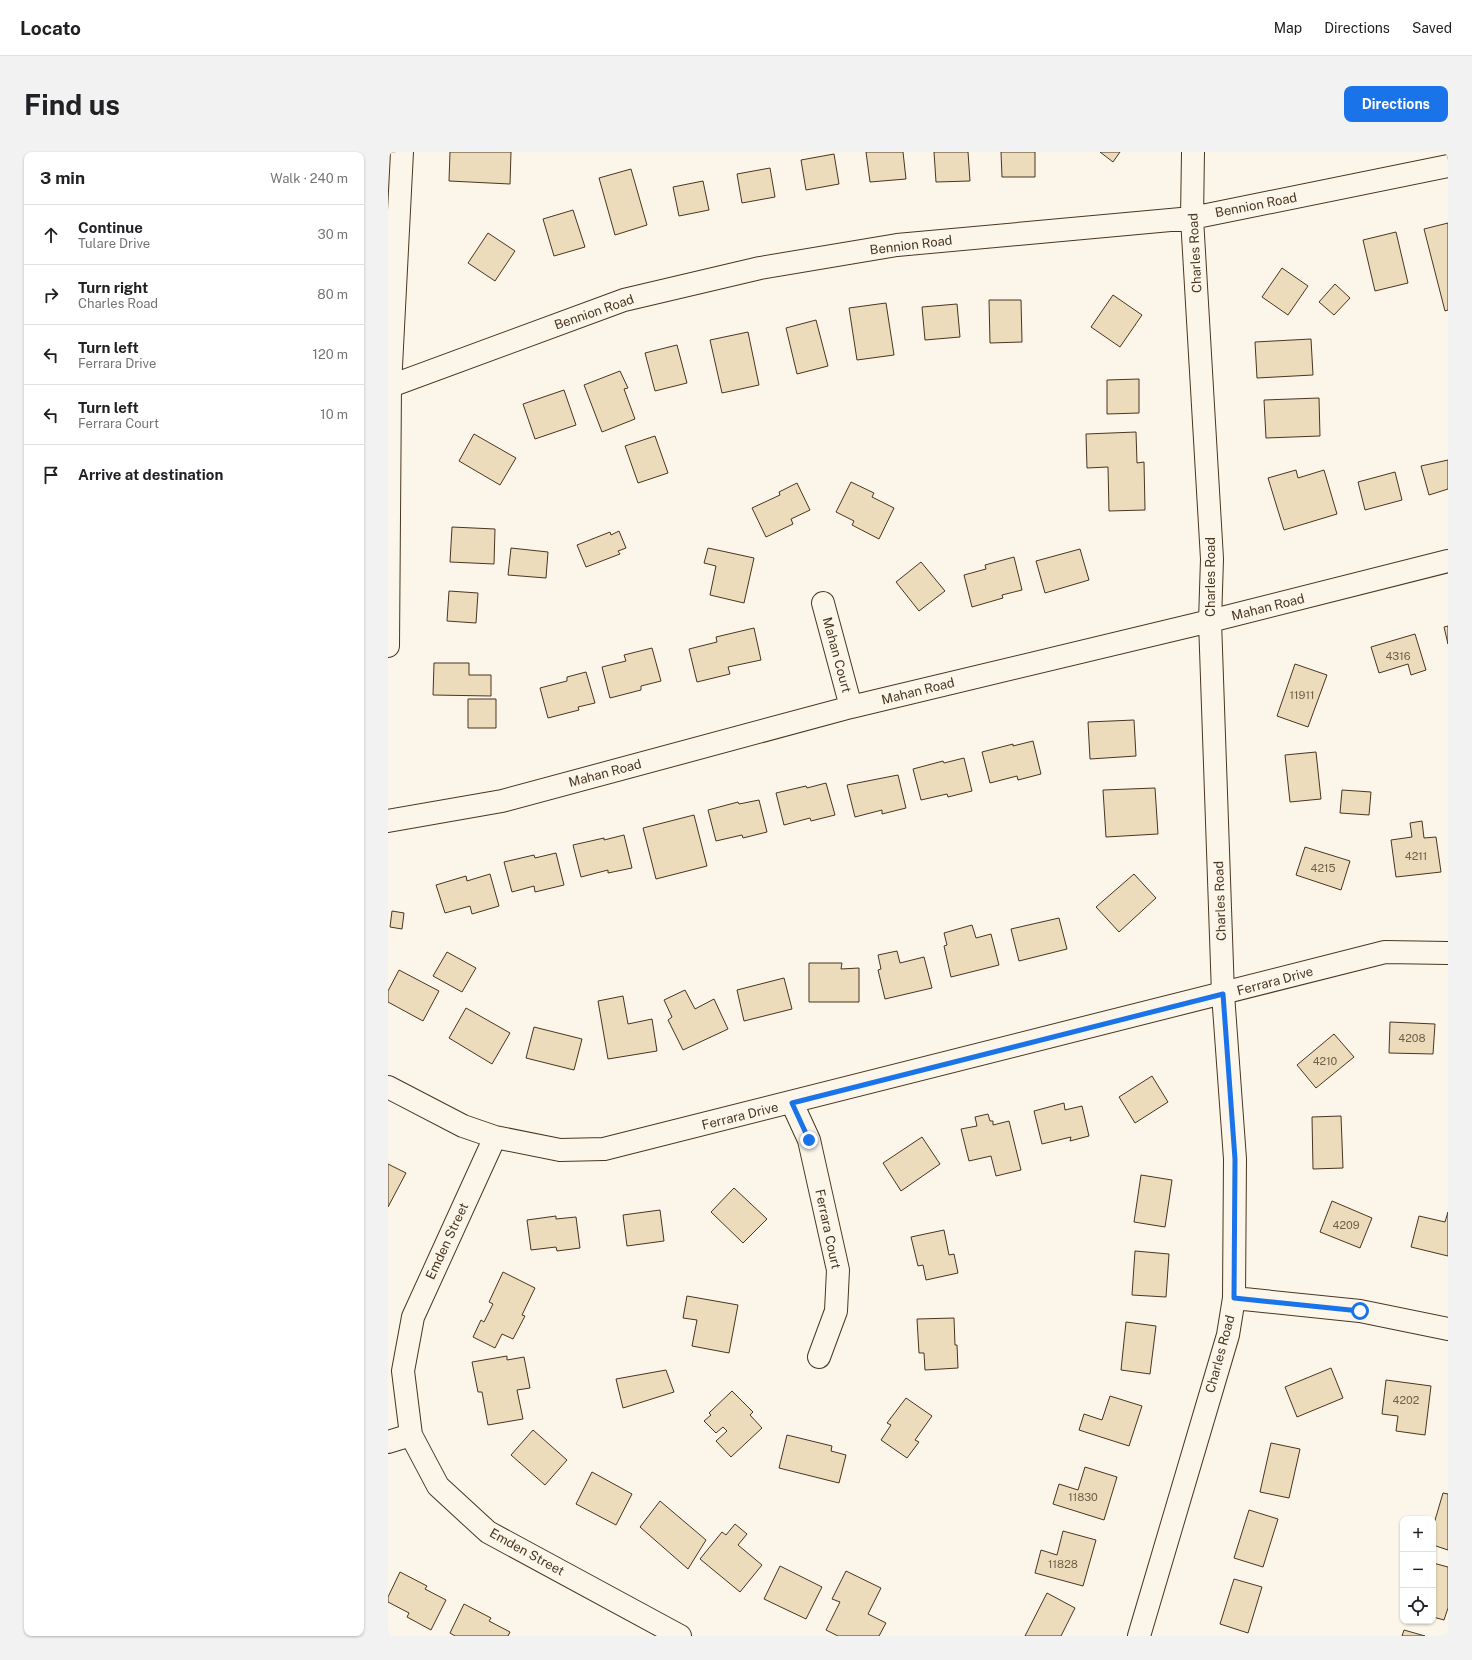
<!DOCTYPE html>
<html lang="en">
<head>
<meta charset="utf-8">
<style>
	:root { --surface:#fff; --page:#f2f2f2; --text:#202124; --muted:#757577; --line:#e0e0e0; --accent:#1a73e8 }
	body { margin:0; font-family:"Public Sans",sans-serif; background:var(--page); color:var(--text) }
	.controls { position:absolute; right:12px; bottom:12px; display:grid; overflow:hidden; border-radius:8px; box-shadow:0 1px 3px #0004 }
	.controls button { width:36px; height:36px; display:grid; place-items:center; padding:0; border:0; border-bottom:1px solid var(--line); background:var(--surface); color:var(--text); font:20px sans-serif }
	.stop { position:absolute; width:12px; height:12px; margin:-9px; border:3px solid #1a73e8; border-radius:50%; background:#fff }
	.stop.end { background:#1a73e8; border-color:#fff; box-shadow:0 1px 4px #0008 }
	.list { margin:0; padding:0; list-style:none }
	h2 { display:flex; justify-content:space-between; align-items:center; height:52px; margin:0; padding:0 16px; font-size:17px }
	h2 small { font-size:13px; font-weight:400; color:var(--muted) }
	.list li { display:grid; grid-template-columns:26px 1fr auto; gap:12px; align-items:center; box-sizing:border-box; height:60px; padding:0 16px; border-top:1px solid var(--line) }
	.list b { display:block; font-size:15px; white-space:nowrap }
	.list p { margin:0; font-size:13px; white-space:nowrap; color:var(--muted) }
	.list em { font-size:13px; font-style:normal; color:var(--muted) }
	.icon { flex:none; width:22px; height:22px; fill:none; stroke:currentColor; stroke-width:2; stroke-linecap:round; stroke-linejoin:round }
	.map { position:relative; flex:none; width:1060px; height:1484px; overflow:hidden; border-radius:8px }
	header { display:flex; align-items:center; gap:24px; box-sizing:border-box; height:56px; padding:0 20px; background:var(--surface); border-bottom:1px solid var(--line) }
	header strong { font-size:19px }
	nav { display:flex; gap:22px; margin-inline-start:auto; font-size:14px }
	.intro { display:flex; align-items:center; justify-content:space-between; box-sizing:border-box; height:96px; padding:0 24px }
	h1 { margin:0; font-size:28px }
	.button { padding:10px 18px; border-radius:8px; background:var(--accent); color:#fff; font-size:14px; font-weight:700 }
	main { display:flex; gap:24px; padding:0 24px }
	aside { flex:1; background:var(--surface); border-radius:8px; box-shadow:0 1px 3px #0004 }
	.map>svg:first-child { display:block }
</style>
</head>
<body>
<header>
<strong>Locato</strong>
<nav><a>Map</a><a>Directions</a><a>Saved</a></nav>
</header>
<div class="intro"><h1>Find us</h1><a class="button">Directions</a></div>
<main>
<aside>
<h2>3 min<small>Walk · 240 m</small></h2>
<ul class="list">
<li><svg class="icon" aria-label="ahead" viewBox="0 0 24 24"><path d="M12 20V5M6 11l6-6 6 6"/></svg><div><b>Continue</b><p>Tulare Drive</p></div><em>30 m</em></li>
<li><svg class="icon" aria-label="right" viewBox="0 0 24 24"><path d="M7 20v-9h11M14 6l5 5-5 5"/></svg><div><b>Turn right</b><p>Charles Road</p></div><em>80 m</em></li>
<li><svg class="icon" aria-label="left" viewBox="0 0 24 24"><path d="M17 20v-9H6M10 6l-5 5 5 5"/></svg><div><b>Turn left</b><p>Ferrara Drive</p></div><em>120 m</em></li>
<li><svg class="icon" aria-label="left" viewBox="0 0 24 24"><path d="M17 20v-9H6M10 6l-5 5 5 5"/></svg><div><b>Turn left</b><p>Ferrara Court</p></div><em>10 m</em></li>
<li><svg class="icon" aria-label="arrive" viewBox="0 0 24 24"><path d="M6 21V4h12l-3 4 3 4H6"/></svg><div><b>Arrive at destination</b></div></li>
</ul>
</aside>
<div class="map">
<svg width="1060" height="1484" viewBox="0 0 1060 1484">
	<rect width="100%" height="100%" fill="#fbf6e9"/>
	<path fill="#ecdcbc" stroke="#4a3520" d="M62 0H123L122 32 61 29Z
		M478 0H515L518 27 482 30Z
		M546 0H580L582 29 548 30Z
		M613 0H647V25H614Z
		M712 0H732L725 10Z
		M446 2 451 32 418 38 413 8Z
		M382 16 387 45 354 51 349 22Z
		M243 17 259 73 227 83 211 26Z
		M315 29 321 58 291 64 285 35Z
		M185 58 197 95 166 104 155 67Z
		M1060 71V158L1057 159 1036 77Z
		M1008 80 1020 131 987 139 975 88Z
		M100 81 127 99 107 129 80 111Z
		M894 116 920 134 900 163 874 145Z
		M947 132 962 146 946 163 931 150Z
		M725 143 754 163 732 195 703 175Z
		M601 148H633L634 190 602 191Z
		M498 151 506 203 469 208 461 156Z
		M569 152 572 185 537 188 534 155Z
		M428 168 440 214 409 222 398 176Z
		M360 180 371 233 334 241 322 188Z
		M923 187 925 223 869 226 867 190Z
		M289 193 299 231 267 239 257 201Z
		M232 219 240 236 236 237 247 267 214 280 196 233Z
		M751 227V261L719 262V228Z
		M176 238 188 273 147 287 135 252Z
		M931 246 932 284 878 286 876 248Z
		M748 280 749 311 756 310 757 358 721 359 720 315 699 316 698 282Z
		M86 282 128 306 112 333 71 309Z
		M267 284 280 321 250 331 237 294Z
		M1060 308V337L1041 343 1033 314Z
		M908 318 910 326 936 318 949 362 896 378 880 326Z
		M1007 320 1014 348 977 358 970 330Z
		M463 330 486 341 484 345 506 356 491 387 464 373 466 369 448 360Z
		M409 331 422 358 403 367 405 372 378 385 364 356 392 343 391 340Z
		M64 375 107 377 106 412 62 410Z
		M231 379 238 396 230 399 232 402 198 415 189 393 222 380 223 383Z
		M123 396 160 400 158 426 120 423Z
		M320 396 366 406 356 451 322 443 328 414 316 411Z
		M692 397 701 428 657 441 648 409Z
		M626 405 634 438 614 443 615 446 584 455 576 423 598 417 597 413Z
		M533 410 557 439 531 459 508 430Z
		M61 439 90 441 88 471 59 469Z
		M1060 474V492L1056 475Z
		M366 476 373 508 340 515 342 522 309 530 301 497 329 490 328 485Z
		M1027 482 1038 518 1023 523 1020 512 991 521 983 495Z
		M264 496 273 529 253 534V538L222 546 214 515 238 509 236 503Z
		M46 511H81V523H103V544L45 543Z
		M907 512 939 523 920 575 889 564Z
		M198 520 207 551 190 555 191 558 160 566 152 536 179 529V525Z
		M80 547H108V576H80Z
		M746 568 748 604 702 607 700 570Z
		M645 589 653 622 630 628 629 624 602 631 594 600 625 592V594Z
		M928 600 933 647 902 650 897 603Z
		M576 606 584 639 560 645 559 642 533 648 525 617 555 609 556 611Z
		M510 623 518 656 494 662V658L467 665 459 633Z
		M438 631 447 663 423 669 422 666 396 673 388 641 418 634 419 636Z
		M767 636 770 682 718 685 715 638Z
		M954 638 983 640 981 663 952 661Z
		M371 648 379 680 355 686 354 683 328 689 320 658 350 650 351 652Z
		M306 663 319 714 268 727 255 676Z
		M1034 669 1036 686 1048 685 1053 720 1008 725 1003 688 1024 685 1022 671Z
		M236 683 244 716 220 721V718L193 725 185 693 216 686V688Z
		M917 695 962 709 953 738 908 723Z
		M168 701 176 733 147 740 146 734 124 740 116 710 146 703 147 706Z
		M102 722 111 754 84 762 82 754 57 761 48 733 78 724 79 729Z
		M746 722 768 746 731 780 708 755Z
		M4 759 16 761 14 777 2 775Z
		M671 766 679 797 631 809 623 777Z
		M584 773 588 786 603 782 611 813 563 825 556 794 559 793 556 781Z
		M509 799 512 811 536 805 544 836 497 847 490 818 493 817 490 803Z
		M59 800 88 816 74 840 45 824Z
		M421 811H454L453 817 471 816V850H421Z
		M11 818 51 839 35 869 0 850V839Z
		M396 826 404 857 356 869 349 838Z
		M297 838 307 857 326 847 340 877 295 898 280 868 284 865 276 848Z
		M235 844 240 872 264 867 269 899 220 907 210 849Z
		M78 856 122 881 104 912 61 886Z
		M1002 870 1047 872 1045 902 1001 901Z
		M146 875 194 887 186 918 138 906Z
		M946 882 966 905 928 936 909 913Z
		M764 924 780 950 747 971 731 945Z
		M676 951 677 958 694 954 701 984 682 989 683 985 654 992 646 959Z
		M600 962 602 969H605V973L621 969 633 1018 608 1024 603 1004 581 1009 573 977 589 974 587 965Z
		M953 964 955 1016 925 1017 924 965Z
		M534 985 552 1012 513 1039 495 1011Z
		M0 1012 18 1021 0 1055Z
		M753 1023 784 1028 777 1075 746 1070Z
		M346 1036 379 1067 355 1091 323 1060Z
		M944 1049 984 1066 972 1096 932 1080Z
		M272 1058 276 1089 239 1094 235 1063Z
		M1060 1060V1104L1023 1095 1031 1064 1057 1070Z
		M168 1064V1067L188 1065 192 1096 169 1099 168 1095 143 1098 139 1068Z
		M556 1078 561 1103 566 1102 570 1121 538 1128 535 1113 530 1114 523 1085Z
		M747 1099 781 1102 778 1145 744 1143Z
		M115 1120 147 1136 134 1163 137 1164 125 1187 114 1182 107 1196 85 1185 93 1168 96 1170 105 1152 101 1150Z
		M299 1144 350 1153 341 1201 304 1194 309 1168 295 1166Z
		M566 1166 567 1193H569L570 1216 537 1218 536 1201H531L529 1167Z
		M738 1170 768 1174 762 1222 733 1218Z
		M119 1204V1208L136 1205 142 1236 129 1238 135 1267 100 1273 94 1240H90L84 1210Z
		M943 1216 955 1246 909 1265 897 1235Z
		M278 1218 286 1240 235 1256 228 1227Z
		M998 1228 1043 1234 1037 1283 1008 1279 1010 1264 994 1262Z
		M344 1239 365 1260 362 1263 374 1276 343 1305 328 1289 339 1279 335 1275 328 1281 316 1269 323 1263 321 1261Z
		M722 1244 754 1254 741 1294 691 1278 696 1262 714 1268Z
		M518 1246 544 1264 527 1288 531 1290 519 1306 493 1288 503 1273 499 1271Z
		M145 1278 179 1308 157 1333 123 1303Z
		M399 1283 444 1294 443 1299 458 1303 451 1331 391 1316Z
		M883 1291 912 1297 901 1346 872 1340Z
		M697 1315 729 1325 716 1368 665 1352 671 1332 690 1338Z
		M204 1320 244 1342 228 1373 188 1352Z
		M1055 1341 1060 1342V1398L1045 1393V1375Z
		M272 1349 318 1388 300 1417 252 1375Z
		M861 1358 890 1367 875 1415 846 1406Z
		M347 1372 359 1382 350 1393 374 1413 352 1440 312 1407 334 1380 338 1383Z
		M675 1379 708 1388 695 1434 647 1421 653 1398 669 1403Z
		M1045 1411 1060 1415V1456L1056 1468 1045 1465Z
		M392 1414 434 1435 418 1467 376 1447Z
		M458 1419 493 1436 480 1462 498 1471 491 1484H450L438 1478 452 1450 444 1447Z
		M12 1420 39 1434 37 1437 58 1448 43 1478 19 1465 21 1461 0 1450V1445Z
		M846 1427 874 1435 860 1481 832 1472Z
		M659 1441 687 1456 673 1484H637Z
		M76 1452 103 1466 101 1469 122 1480 120 1484H67L62 1481Z
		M1016 1478 1037 1484H1014Z"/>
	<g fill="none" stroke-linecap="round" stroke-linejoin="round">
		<defs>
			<path id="minor" d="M0 235 236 148 372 116 509 93 804 66 1060 14
				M435 451 463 555
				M0 494 2 234 14 0
				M0 669 114 649 463 555 822 469 1060 409
				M0 935 75 974 107 985 172 998 216 997 997 800 1060 801
				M404 951 421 988 450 1118 448 1159 431 1205
				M107 985 25 1165 15 1219 23 1283 50 1334 100 1380 292 1484
				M846 1146 972 1159 1060 1177
				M0 1290 23 1283
				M751 1484 840 1183 846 1146 847 1007 835 842 822 469 824 407 804 66 805 0"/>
		</defs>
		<use href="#minor" stroke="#4a3520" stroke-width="24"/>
		<use href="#minor" stroke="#fbf6e9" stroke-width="22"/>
	</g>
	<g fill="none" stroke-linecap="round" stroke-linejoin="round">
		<path stroke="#1a73e8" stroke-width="5" d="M421 988 404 951 835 842 847 1007 846 1146 972 1159"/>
	</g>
	<g text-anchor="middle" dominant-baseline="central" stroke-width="3" stroke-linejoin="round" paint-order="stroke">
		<g font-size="11" fill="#725f47">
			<text x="1010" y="504">4316</text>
			<text x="914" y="543">11911</text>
			<text x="1028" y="704">4211</text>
			<text x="935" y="716">4215</text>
			<text x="1024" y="886">4208</text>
			<text x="937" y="909">4210</text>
			<text x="958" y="1073">4209</text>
			<text x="1018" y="1248">4202</text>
			<text x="695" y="1345">11830</text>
			<text x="675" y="1412">11828</text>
		</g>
		<g font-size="13" fill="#4a3520" stroke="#fbf6e9">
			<text transform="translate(868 53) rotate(-11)">Bennion Road</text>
			<text transform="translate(523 93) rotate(-7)">Bennion Road</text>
			<text transform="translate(807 101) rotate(-93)">Charles Road</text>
			<text transform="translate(206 160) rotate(-19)">Bennion Road</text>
			<text transform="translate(822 425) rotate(-90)">Charles Road</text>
			<text transform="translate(880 455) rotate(-14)">Mahan Road</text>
			<text transform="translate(449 503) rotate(75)">Mahan Court</text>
			<text transform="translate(530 539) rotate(-14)">Mahan Road</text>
			<text transform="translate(217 621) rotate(-15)">Mahan Road</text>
			<text transform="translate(832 749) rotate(-92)">Charles Road</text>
			<text transform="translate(887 829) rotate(-15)">Ferrara Drive</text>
			<text transform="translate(352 964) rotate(-14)">Ferrara Drive</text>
			<text transform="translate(440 1077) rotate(78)">Ferrara Court</text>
			<text transform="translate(59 1089) rotate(-65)">Emden Street</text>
			<text transform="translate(832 1202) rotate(-75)">Charles Road</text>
			<text transform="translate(139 1400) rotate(29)">Emden Street</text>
		</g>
	</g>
</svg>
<div class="controls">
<button>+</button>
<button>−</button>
<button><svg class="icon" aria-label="locate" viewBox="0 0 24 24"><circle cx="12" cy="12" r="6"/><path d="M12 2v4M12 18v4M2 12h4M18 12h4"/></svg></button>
</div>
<div class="stop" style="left:972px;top:1159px"></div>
<div class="stop end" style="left:421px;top:988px"></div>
</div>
</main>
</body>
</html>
